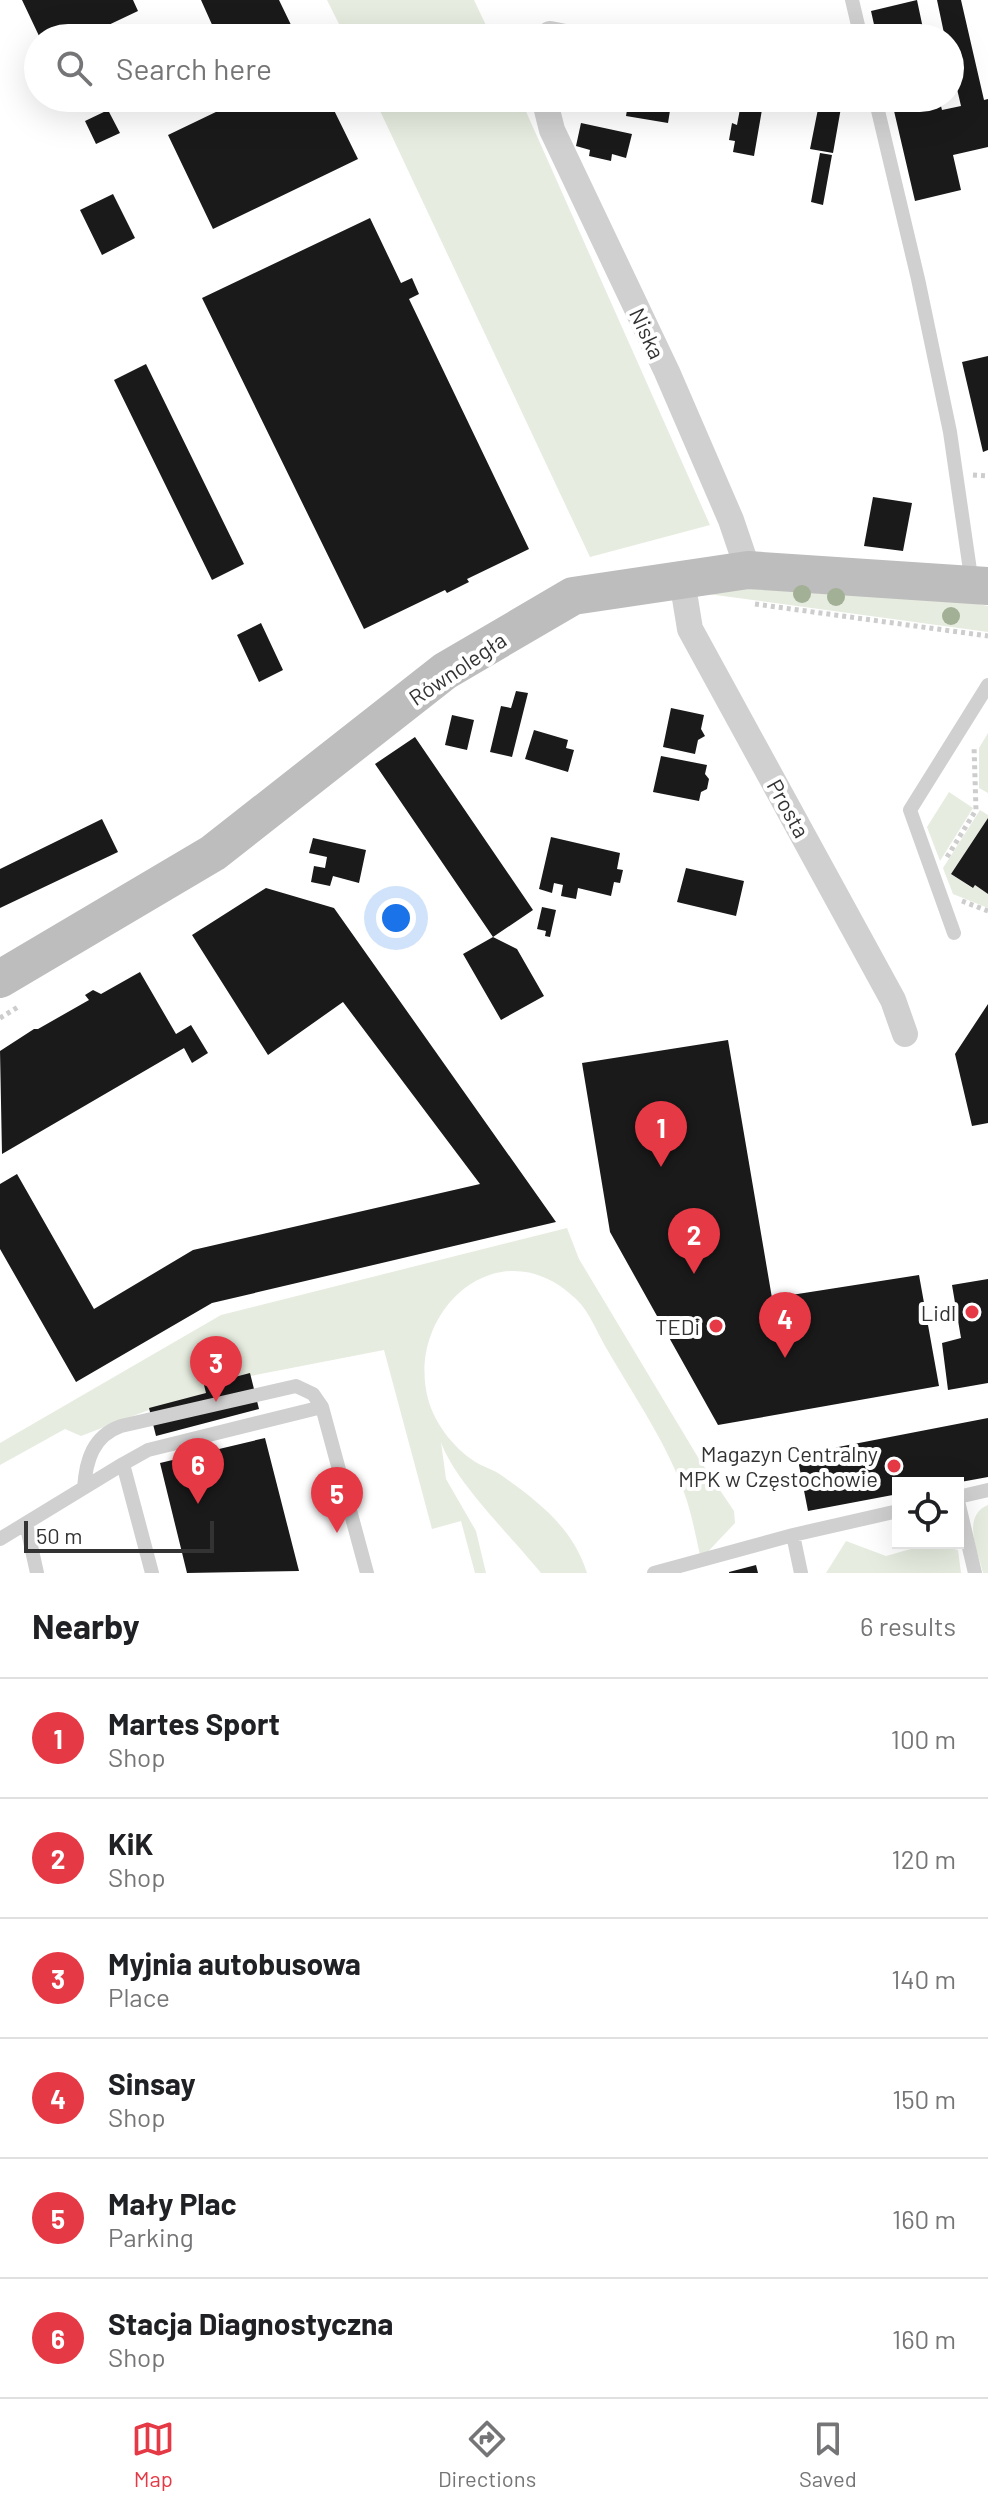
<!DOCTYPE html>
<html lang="en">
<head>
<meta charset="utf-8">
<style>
	:root { --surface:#fff; --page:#f2f2f2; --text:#202124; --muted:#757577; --line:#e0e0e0; --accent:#e63946 }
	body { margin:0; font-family:Barlow,sans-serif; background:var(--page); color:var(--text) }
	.controls { position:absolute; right:24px; bottom:24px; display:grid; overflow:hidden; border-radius:0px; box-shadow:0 8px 32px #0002 }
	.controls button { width:72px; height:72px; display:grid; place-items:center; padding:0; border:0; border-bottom:2px solid var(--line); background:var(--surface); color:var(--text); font:40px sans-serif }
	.scale { position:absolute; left:24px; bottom:20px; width:190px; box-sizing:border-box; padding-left:8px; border:4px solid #333; border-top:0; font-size:22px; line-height:28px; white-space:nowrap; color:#333; -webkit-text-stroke:6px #fff; paint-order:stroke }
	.you { position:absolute; left:396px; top:918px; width:28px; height:28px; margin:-20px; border:6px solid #fff; border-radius:50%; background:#1a73e8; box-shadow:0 0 0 12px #1a73e833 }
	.badge { display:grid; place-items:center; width:52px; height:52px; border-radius:50%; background:var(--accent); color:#fff; font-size:26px; font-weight:700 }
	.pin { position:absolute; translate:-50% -66px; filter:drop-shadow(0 2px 4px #0008) }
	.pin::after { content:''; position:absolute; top:42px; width:28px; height:24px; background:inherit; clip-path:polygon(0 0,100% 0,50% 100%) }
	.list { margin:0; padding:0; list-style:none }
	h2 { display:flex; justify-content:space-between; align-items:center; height:104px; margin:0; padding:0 32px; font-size:34px }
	h2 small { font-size:26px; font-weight:400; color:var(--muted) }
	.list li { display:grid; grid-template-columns:52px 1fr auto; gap:24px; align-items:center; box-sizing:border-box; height:120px; padding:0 32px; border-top:2px solid var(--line) }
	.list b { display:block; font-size:30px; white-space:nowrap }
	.list p { margin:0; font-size:26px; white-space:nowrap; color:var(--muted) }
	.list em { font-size:26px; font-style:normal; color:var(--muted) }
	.icon { flex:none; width:44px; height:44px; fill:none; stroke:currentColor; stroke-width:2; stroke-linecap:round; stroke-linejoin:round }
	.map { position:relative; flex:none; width:988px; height:1573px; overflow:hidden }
	.search { position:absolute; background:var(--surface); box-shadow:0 8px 32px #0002; left:24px; right:24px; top:24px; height:88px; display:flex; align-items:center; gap:20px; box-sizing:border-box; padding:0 28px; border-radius:44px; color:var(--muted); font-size:30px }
	.sheet { height:824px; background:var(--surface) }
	nav { display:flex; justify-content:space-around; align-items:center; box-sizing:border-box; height:112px; border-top:2px solid var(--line); background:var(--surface); font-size:22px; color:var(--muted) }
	nav a { display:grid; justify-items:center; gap:4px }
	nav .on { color:var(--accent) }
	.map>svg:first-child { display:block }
</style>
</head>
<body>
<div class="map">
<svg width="988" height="1573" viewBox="0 0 988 1573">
	<rect width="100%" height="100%" fill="#fff"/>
	<path fill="#e6ecdf" d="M327 0H474L492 38H346Z
		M374 98H520L710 525 590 557Z
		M802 581 899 588 988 606V632L708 594Z
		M988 733V793L979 788V748Z
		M949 792 973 808 940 861 927 827Z
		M980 810 988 815V818L951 874 972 888 975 885 988 894V908L953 894 943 868Z
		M567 1228 579 1259 699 1459 734 1511 735 1523 701 1559C696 1538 692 1515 685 1495 668 1445 634 1396 608 1351 598 1335 590 1312 576 1299 500 1225 405 1311 428 1399 435 1425 456 1451 479 1464 487 1468 494 1470 501 1475 538 1501 573 1528 587 1573H541C513 1538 454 1481 441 1442L446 1479 476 1531 486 1573H475L461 1521 432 1529 384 1350 204 1385 206 1393 146 1411 81 1436 65 1429 0 1465V1443L221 1315Z
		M988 1505V1573H983C978 1551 961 1516 988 1505Z
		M846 1541 886 1556 932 1543 958 1550 961 1573H826Z"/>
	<path fill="#1a1a1a" d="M22 0H133L138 11 81 38H40Z
		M201 0H279L293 29 275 38H218Z
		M917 0 925 38H877L871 11Z
		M937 0H961L984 100 988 99V147L953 155 961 190 915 201 891 98H939L942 110 961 106 950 59V38H945Z
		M245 98H328L358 159 213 229 168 135Z
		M629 98H672L668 123 626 116Z
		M742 98H764L754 156 733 152 735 141 729 140 732 123 737 125Z
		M820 99 842 102 833 153 810 149Z
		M108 110 120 133 96 144 85 121Z
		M581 123 632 134 626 158 612 154 611 161 589 156 590 150 576 146Z
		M820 153 832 155 823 205 811 202Z
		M113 194 135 238 102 255 80 210Z
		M370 218 401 283 412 278 419 294 409 299 529 549 467 579 469 582 447 593 445 590 364 629 202 298Z
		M988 356V450L983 452 962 362Z
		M146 364 244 564 212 580 114 380Z
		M873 497 912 503 903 551 864 546Z
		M261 623 283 670 259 682 237 635Z
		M516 691 528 693 512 757 490 752 501 706 511 708Z
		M671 708 704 715 701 729 705 736 698 740 695 754 663 747Z
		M452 715 474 720 467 750 445 745Z
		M534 730 568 740 566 748 574 750 568 772 525 759Z
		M415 737 533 910 493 937 517 949 544 996 501 1020 463 954 493 937 375 764Z
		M661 756 707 765 705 774 709 779 707 789 701 792 699 801 653 792Z
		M988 818V894L975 885 973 888 951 874Z
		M102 819 118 852 0 908V869Z
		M551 837 620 853 617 869 623 870 620 883 614 882 611 896 578 888 576 899 561 896 563 885 554 883 552 893 539 889Z
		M313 838 366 850 359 883 333 876 330 886 311 882 314 866 325 868 327 857 309 853Z
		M686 868 744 881 736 916 677 902Z
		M266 888 334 908 556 1222 212 1303 76 1382 0 1249V1184L17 1174 94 1309 193 1250 480 1184 343 1002 268 1055 192 935Z
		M542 907 556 910 550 937 545 936 546 931 537 929Z
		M140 972 176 1034 191 1025 208 1053 192 1063 184 1048 2 1154 0 1051 34 1029H38L89 1000 85 995 93 990 101 994Z
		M988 1004V1123L972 1126 955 1054Z
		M728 1040 772 1298 919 1275 939 1386 718 1425 610 1232 582 1063Z
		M988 1279V1383L948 1390 942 1343 961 1338 952 1285Z
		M250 1373 259 1409 156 1436 149 1408 206 1393 204 1385Z
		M988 1418V1477L955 1483H898V1494L808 1511 797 1455Z
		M265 1438 299 1571 187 1573 160 1463Z
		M756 1565 758 1573H729V1572Z"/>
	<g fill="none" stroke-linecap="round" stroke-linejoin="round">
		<path stroke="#cdcdcd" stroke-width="5" stroke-dasharray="4 4" stroke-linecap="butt" d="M973 475 988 476
			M755 604 988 636
			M947 857 976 810 974 746
			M962 901 988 911
			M0 1018 18 1007"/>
		<path stroke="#d0d0d0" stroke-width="14" d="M852 0 861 38
			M875 98 918 279 950 432 972 584
			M954 933 910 810 988 685
			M84 1488C86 1460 93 1436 121 1426L296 1386 313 1394 322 1407
			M958 1497 988 1490
			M958 1501 975 1573
			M26 1523 37 1573
			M793 1535 801 1573
			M0 1539 123 1464
			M152 1573 123 1464 148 1450 322 1407 367 1573
			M654 1573 793 1535 898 1511"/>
		<path stroke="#d0d0d0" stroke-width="26" d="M549 38 550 34 570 38
			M544 98 552 130 667 372 731 520 748 570
			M682 580 690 629 893 1000 905 1034"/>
		<path stroke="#bdbdbd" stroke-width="38" d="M0 979 213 853 445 671 573 596 748 570 988 586"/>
	</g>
	<g fill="#a2b095">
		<circle cx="802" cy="594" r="9"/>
		<circle cx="836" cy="597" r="9"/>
		<circle cx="951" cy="616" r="9"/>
	</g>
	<g fill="#e63946" stroke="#fff" stroke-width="3">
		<circle cx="972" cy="1312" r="8"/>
		<circle cx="716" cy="1326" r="8"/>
		<circle cx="894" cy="1466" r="8"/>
	</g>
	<g text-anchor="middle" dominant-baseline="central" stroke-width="8" stroke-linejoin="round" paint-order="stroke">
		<g font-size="22" fill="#333" stroke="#fff">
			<text transform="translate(648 333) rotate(65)">Niska</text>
			<text transform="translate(457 668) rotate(-34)">Równoległa</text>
			<text transform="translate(789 808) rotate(61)">Prosta</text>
		</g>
		<g font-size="22" fill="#333" stroke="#fff" text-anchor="end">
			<text x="956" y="1312">Lidl</text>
			<text x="700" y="1326">TEDi</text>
			<text x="878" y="1453">Magazyn Centralny<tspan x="878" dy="25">MPK w Częstochowie</tspan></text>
		</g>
	</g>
</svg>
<div class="controls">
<button><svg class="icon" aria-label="locate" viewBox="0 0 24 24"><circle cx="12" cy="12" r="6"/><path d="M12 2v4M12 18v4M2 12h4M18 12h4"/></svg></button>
</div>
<div class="scale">50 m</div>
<div class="you"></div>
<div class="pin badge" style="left:661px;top:1167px">1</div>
<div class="pin badge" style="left:694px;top:1274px">2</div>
<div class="pin badge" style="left:216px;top:1402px">3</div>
<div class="pin badge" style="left:785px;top:1358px">4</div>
<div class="pin badge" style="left:337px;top:1533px">5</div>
<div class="pin badge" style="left:198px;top:1504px">6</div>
<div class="search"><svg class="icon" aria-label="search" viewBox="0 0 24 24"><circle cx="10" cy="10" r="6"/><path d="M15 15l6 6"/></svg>Search here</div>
</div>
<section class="sheet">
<h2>Nearby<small>6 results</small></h2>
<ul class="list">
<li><span class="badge">1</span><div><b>Martes Sport</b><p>Shop</p></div><em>100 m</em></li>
<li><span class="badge">2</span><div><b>KiK</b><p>Shop</p></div><em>120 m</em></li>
<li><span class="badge">3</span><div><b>Myjnia autobusowa</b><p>Place</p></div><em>140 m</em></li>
<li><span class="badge">4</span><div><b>Sinsay</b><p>Shop</p></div><em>150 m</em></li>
<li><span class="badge">5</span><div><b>Mały Plac</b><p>Parking</p></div><em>160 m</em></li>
<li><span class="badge">6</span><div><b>Stacja Diagnostyczna</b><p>Shop</p></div><em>160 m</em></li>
</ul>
</section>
<nav>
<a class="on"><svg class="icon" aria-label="map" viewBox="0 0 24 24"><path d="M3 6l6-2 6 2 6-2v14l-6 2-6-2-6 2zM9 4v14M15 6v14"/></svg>Map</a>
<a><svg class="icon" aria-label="directions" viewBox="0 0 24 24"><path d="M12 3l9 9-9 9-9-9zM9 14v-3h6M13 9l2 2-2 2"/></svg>Directions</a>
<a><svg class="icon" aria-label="saved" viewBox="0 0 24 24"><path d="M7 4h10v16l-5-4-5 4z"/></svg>Saved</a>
</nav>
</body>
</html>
